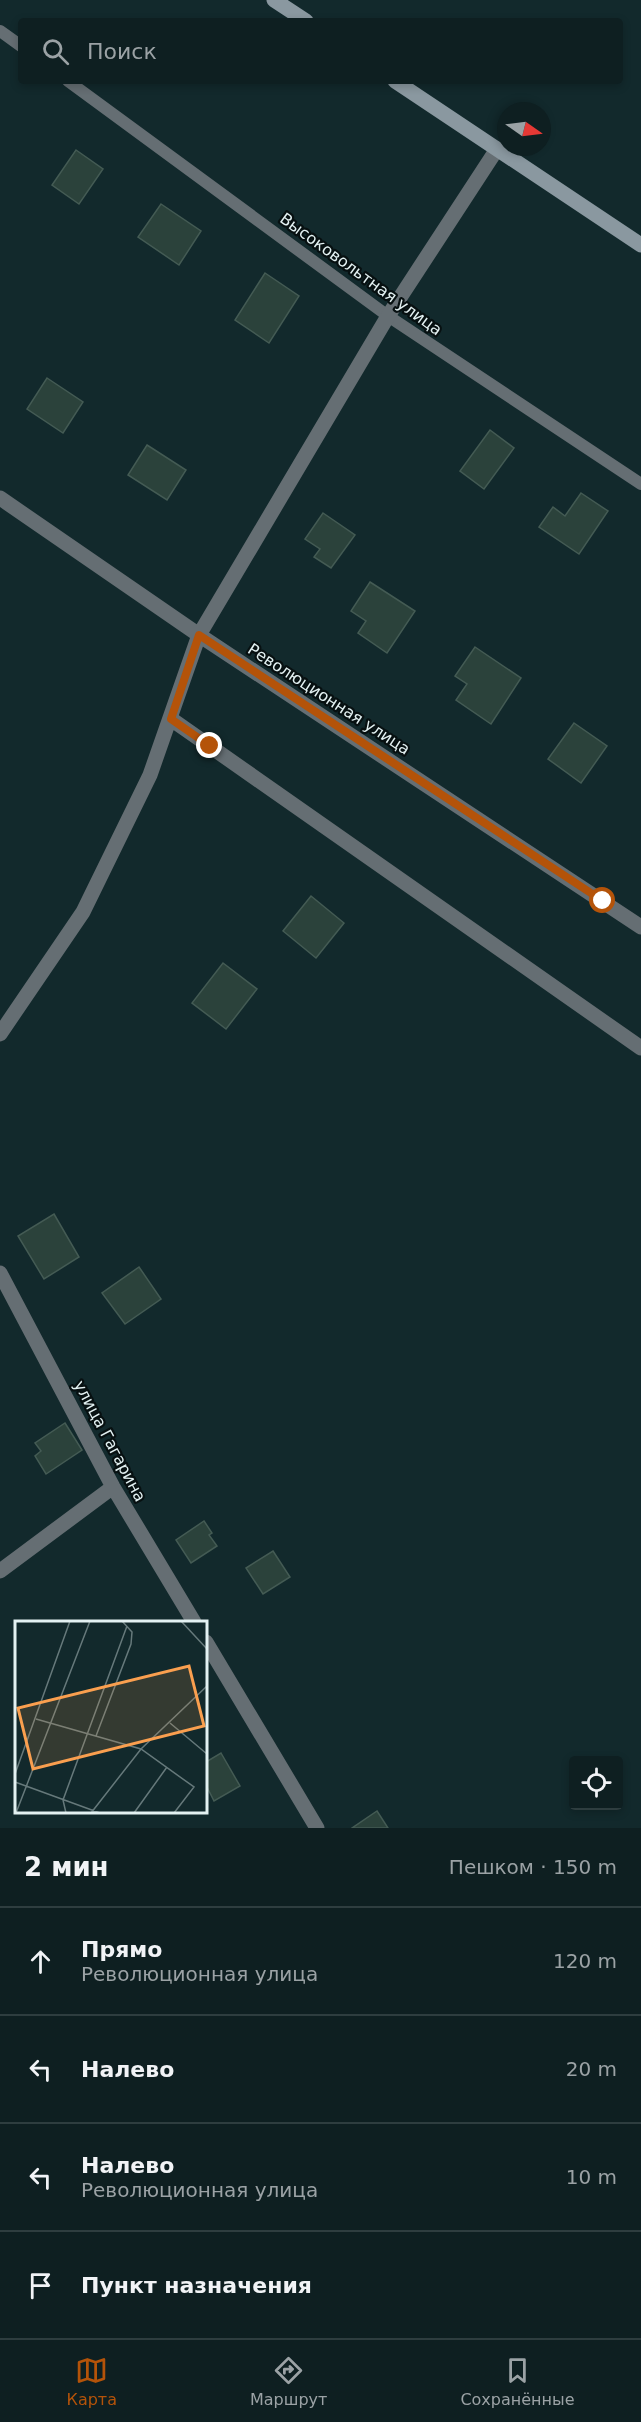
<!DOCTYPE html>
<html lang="ru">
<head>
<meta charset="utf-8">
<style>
	:root { --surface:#0e1f21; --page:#17272a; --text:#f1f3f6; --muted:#9ba2a5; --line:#2e3d3f; --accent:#b45309 }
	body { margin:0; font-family:"DejaVu Sans",sans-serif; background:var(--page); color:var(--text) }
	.controls { position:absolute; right:18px; bottom:18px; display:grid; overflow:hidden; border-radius:6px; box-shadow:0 3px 9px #0003 }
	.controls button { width:54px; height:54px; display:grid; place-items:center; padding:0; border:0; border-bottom:2px solid var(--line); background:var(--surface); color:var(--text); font:30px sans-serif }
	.compass { position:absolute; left:497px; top:102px; width:54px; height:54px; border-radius:50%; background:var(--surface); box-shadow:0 3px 9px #0003; rotate:104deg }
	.stop { position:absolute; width:18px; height:18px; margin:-14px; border:4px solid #b45309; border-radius:50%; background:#fff }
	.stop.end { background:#b45309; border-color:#fff; box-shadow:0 2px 6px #0008 }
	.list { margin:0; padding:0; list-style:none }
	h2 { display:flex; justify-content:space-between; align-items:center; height:78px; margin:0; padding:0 24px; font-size:26px }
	h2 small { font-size:20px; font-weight:400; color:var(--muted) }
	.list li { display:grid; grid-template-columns:39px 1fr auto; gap:18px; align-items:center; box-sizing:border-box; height:108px; padding:0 24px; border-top:2px solid var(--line) }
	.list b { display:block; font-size:22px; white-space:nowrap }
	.list p { margin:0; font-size:20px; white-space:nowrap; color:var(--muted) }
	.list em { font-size:20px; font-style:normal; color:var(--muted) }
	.icon { flex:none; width:33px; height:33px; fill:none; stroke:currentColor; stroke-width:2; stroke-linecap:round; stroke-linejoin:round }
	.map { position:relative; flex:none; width:641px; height:1828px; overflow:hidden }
	.search { position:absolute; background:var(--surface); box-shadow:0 3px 9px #0003; left:18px; right:18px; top:18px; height:66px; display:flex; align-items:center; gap:15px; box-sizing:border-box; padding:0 21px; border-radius:6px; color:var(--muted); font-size:22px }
	.sheet { height:510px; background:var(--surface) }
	nav { display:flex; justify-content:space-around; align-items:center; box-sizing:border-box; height:84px; border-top:2px solid var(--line); background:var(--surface); font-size:16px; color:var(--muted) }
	nav a { display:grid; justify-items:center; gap:3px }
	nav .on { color:var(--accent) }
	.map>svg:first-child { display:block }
</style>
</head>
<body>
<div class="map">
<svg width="641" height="1828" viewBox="0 0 641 1828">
	<rect width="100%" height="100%" fill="#12292c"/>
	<path fill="#2b423b" stroke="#445b54" stroke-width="1.5" d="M76 150 103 169 79 204 52 185Z
		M161 204 201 231 179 265 138 237Z
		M265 273 299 296 269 343 235 320Z
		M47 378 83 402 63 433 27 409Z
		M490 430 514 448 484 489 460 471Z
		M147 445 186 470 167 500 128 475Z
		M581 493 608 511 579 554 539 527 553 507 565 516Z
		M323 513 355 535 331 568 314 557 320 549 305 539Z
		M370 582 415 611 387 653 358 633 366 621 351 611Z
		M475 647 521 678 491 724 456 700 467 684 455 676Z
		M574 723 607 746 581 783 548 759Z
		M311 896 344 923 316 958 283 931Z
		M223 963 257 989 226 1029 192 1003Z
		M54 1214 79 1257 44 1279 18 1236Z
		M139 1267 161 1299 125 1324 102 1293Z
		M65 1423 82 1450 46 1474 35 1456 41 1451 35 1443Z
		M204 1521 212 1533 209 1535 217 1546 191 1563 176 1540Z
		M273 1551 290 1577 263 1594 246 1568Z
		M221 1753 240 1786 214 1801 206 1785V1762Z
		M377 1811 388 1828H352Z"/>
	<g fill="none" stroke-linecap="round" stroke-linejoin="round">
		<path stroke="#656e73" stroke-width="12" d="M0 31 21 46
			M68 81 388 316 641 484"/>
		<path stroke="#656e73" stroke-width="15" d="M0 498 199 635 641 927
			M171 719 641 1048
			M0 1034 83 912 150 775 199 635 388 316 497 149
			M0 1273 113 1487 194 1622
			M0 1571 113 1487
			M206 1642 317 1828"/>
		<path stroke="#8a98a0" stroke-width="15" d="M274 0 306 21
			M395 81 641 245"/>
	</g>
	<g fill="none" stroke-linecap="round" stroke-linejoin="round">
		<path stroke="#b45309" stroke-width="8" d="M210 746 171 719 199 635 603 901"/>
	</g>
	<g text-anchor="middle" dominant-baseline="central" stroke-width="4.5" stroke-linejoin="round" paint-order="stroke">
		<g font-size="16" fill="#e3f1f2" stroke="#071011">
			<text transform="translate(361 274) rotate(36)">Высоковольтная улица</text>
			<text transform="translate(329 699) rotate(33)">Революционная улица</text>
			<text transform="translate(110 1441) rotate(62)">улица Гагарина</text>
		</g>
	</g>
	<g transform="translate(15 1621)">
		<rect width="192" height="192" fill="#12292c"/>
		<path fill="none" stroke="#66797b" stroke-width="1.5" d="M166 0 192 28M21 98 126 128 179 166 159 192M155 102 192 133M81 115 116 23 117 11 107 0M0 153 55 0M0 161 85 192M1 192 75 0M51 192 48 179 112 5M76 192 126 128 192 65M119 192 152 146"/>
		<path fill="#fa9f4f" fill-opacity="0.15" stroke="#fa9f4f" stroke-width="3" d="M174 45 189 105 18 148 3 87Z"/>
		<rect width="192" height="192" fill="none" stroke="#e3f1f2" stroke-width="3"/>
	</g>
</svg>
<div class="controls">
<button><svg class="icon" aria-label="locate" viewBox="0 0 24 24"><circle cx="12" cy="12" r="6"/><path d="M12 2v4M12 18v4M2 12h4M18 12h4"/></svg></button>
</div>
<svg class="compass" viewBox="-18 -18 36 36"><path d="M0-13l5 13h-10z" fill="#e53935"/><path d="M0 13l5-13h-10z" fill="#9ba2a5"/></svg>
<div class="stop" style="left:603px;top:901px"></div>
<div class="stop end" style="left:210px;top:746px"></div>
<div class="search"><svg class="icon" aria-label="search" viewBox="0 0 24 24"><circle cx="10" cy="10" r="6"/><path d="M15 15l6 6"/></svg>Поиск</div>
</div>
<section class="sheet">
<h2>2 мин<small>Пешком · 150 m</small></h2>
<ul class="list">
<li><svg class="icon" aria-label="ahead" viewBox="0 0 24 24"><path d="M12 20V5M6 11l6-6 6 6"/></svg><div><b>Прямо</b><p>Революционная улица</p></div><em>120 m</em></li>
<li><svg class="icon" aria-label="left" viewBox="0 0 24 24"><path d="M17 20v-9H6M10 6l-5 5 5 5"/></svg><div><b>Налево</b></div><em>20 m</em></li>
<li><svg class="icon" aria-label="left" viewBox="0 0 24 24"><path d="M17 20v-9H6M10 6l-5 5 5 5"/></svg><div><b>Налево</b><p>Революционная улица</p></div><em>10 m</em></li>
<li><svg class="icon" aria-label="arrive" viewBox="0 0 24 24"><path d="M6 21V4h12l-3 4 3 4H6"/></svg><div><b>Пункт назначения</b></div></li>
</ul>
</section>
<nav>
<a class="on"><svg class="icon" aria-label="map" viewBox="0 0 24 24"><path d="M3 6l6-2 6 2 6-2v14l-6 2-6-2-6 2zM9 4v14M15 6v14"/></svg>Карта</a>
<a><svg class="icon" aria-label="directions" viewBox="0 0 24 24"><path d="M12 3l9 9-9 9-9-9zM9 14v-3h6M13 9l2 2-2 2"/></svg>Маршрут</a>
<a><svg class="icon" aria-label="saved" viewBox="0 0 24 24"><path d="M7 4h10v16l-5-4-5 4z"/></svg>Сохранённые</a>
</nav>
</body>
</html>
